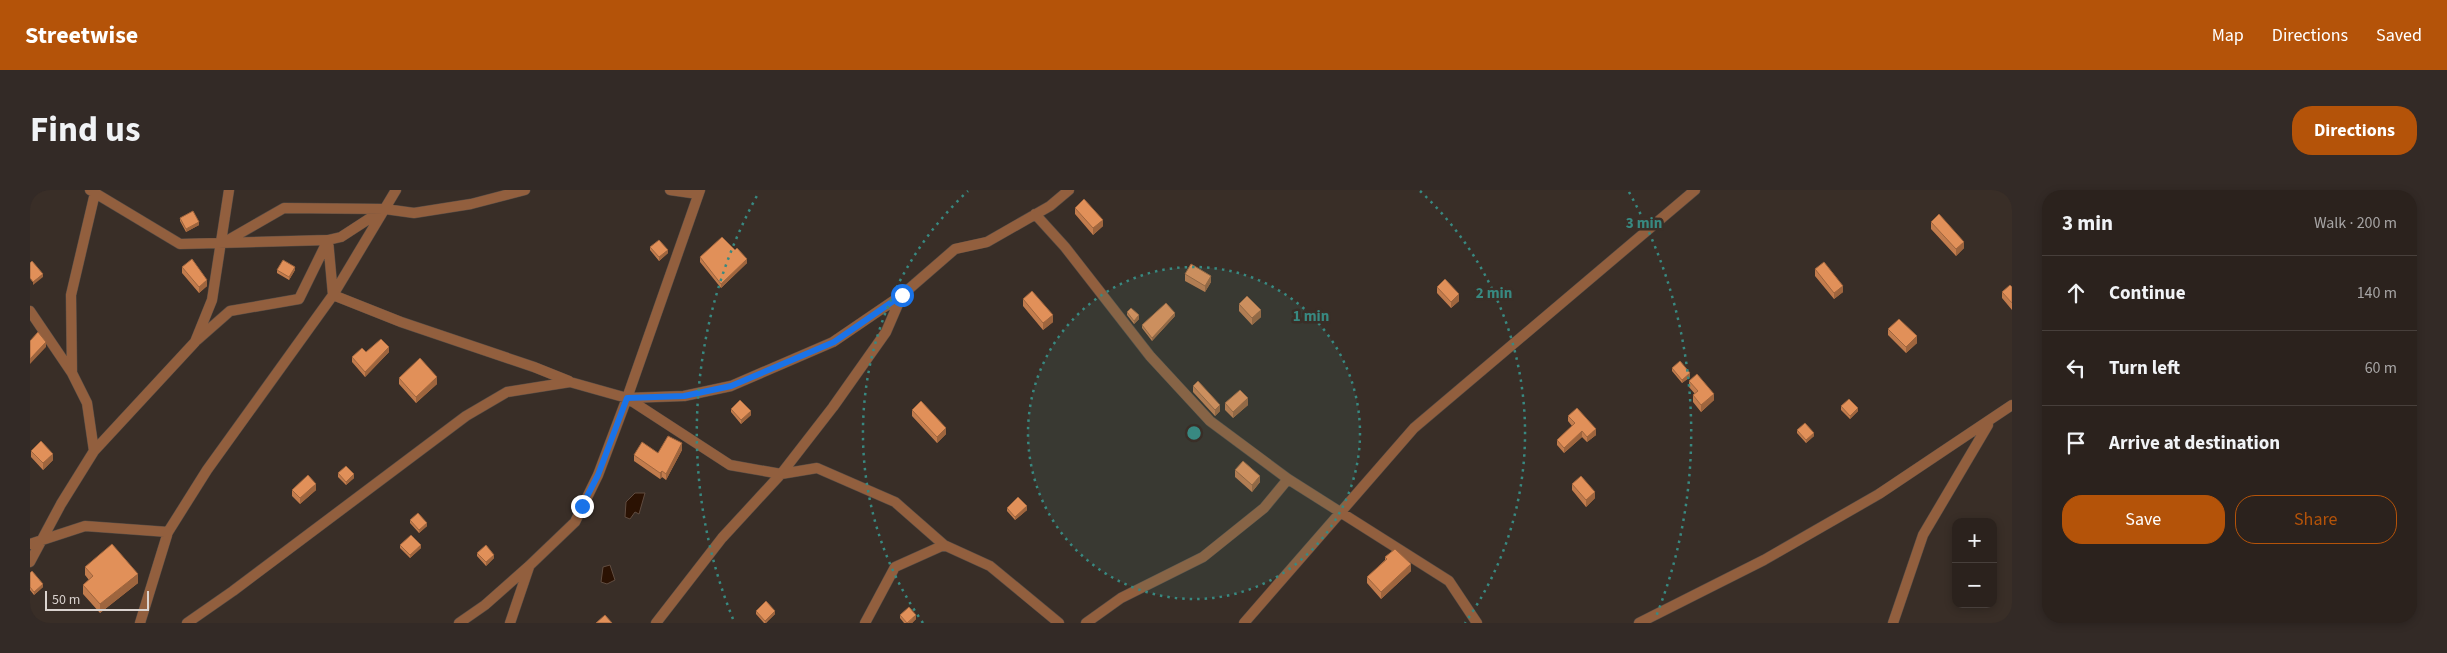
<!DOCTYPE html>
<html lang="en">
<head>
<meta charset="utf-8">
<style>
	:root { --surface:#2b221d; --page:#332a26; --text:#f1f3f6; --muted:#a6a4a4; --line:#473f3b; --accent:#b45309 }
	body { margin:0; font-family:"Source Sans 3",sans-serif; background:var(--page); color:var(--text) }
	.controls { position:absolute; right:15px; bottom:15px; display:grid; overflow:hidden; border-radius:10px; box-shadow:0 2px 8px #0003 }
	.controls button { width:45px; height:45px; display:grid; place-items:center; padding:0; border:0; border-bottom:1px solid var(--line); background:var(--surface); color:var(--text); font:25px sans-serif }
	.scale { position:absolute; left:15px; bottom:12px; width:104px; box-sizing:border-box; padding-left:5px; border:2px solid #dad3cf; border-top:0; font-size:14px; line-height:18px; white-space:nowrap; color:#dad3cf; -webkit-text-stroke:4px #392e27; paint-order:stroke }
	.stop { position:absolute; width:15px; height:15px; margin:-11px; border:4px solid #1a73e8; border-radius:50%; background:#fff }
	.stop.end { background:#1a73e8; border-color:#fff; box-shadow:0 1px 5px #0008 }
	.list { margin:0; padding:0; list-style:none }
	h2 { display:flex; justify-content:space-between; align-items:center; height:65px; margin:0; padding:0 20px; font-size:21px }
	h2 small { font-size:16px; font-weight:400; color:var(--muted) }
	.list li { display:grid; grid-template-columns:32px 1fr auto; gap:15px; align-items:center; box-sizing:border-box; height:75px; padding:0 20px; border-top:1px solid var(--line) }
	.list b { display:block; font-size:19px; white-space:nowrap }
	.list em { font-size:16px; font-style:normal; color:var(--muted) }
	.actions { display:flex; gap:10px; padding:15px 20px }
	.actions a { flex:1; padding:11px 0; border:1px solid var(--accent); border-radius:20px; text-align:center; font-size:18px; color:var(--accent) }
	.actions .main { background:var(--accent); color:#fff }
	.icon { flex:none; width:28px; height:28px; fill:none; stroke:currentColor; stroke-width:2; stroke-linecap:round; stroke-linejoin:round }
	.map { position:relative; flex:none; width:1982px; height:433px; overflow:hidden; border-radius:20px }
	header { display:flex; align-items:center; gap:30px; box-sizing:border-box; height:70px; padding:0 25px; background:var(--accent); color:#fff }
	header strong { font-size:24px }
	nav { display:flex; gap:28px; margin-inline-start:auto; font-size:18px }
	.intro { display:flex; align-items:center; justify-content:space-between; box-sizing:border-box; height:120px; padding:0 30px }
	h1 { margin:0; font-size:35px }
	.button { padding:12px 22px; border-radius:20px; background:var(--accent); color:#fff; font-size:18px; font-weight:700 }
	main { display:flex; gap:30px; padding:0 30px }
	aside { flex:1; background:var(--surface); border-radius:20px; box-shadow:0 2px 8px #0003 }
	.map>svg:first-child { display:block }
</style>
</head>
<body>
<header>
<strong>Streetwise</strong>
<nav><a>Map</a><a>Directions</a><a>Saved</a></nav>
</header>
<div class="intro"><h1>Find us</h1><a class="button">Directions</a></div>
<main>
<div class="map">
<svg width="1982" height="433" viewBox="0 0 1982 433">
	<rect width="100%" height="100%" fill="#392e27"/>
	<path fill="#2b1203" stroke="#604c40" d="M605 303H615L609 324 605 322 600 329 595 327 596 312Z
		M580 375 585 390 577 394 571 392 573 377Z"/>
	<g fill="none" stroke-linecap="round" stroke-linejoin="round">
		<defs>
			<path id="street" d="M60 0 150 54 298 50 303 105 371 132 504 177 539 191
				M640 0 668 4
				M1005 24 1035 57 1120 166 1180 231 1258 289 1419 391 1447 433
				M193 53 254 18 355 19 384 23 441 14 495 0
				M0 121 42 183 57 213 64 261
				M167 150 200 121 269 109 298 50 311 47 351 21
				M42 183 41 105 65 3
				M597 208 700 275 751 284 787 278 865 312 914 355 960 376 1029 433
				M0 354 55 336 138 342
				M0 372 31 314 64 261 165 152 182 110 199 0
				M110 433 138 342 177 280 303 105 366 0
				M157 433 203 401 436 226 477 202 540 192 597 208 654 206 701 196 803 152 872 105 925 59 957 52 1020 16 1039 0
				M429 433 455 415 499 376 545 332 568 285 597 208 670 0
				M480 433 499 377
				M626 433 692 348 751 284 803 217 856 142 872 105
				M835 433 865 377 914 355
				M1056 433 1091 408 1173 367 1234 318 1258 289
				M1214 433 1384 238 1665 0
				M1609 433 1734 370 1849 304 1982 215
				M1863 433 1893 345 1958 235"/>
		</defs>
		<use href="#street" stroke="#564c45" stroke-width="11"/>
		<use href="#street" stroke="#925f3e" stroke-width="10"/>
	</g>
	<path fill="#c27c4d" d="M1045 18 1073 36 1063 45 1045 24Z
		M150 28 169 35 156 42 150 31Z
		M1901 32 1934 58 1926 66 1901 39Z
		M620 57 638 63 629 71 620 60Z
		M670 67 717 73 691 98 670 72Z
		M152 77 177 96 169 103 152 83Z
		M1785 79 1813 102 1804 109 1785 86Z
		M247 80H265L259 90 247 83Z
		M1155 84 1181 92 1175 102 1155 91Z
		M1407 97 1429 111 1421 118 1407 103Z
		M1982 97V120L1972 108V102Z
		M993 109 1023 132 1013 140 993 116Z
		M1209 114 1231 127 1222 135 1209 121Z
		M1097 122 1109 129 1104 134 1097 125Z
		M1145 126 1122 151 1112 138V135Z
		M1858 139 1887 153 1876 163 1858 145Z
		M336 162H359L335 187 322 172V167Z
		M1642 178 1660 187 1652 193 1642 181Z
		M369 188 407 194 386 213 369 194Z
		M1659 191 1684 210 1671 222 1663 212V205L1665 204 1659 197Z
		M1163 196 1190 221 1185 226 1163 202Z
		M1195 213 1218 215 1203 228 1195 220Z
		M1811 216 1828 221 1820 229 1811 220Z
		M701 219 721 225 711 234 701 222Z
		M882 220 916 244 907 253 882 226Z
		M1538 226 1566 245 1557 252 1552 247 1534 263 1527 255V250L1542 236 1538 231Z
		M1767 240 1784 246 1776 253 1767 243Z
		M652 260 636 290 632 287 630 289 604 271V265L628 263Z
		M1 261 23 270 13 280 1 267Z
		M1205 280 1230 292 1222 302 1205 287Z
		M308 283 324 288 316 295 308 287Z
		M1542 294 1565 308 1556 317 1542 300Z
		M262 300H286L270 314 262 306Z
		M977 318 997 320 985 330 977 321Z
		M380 330 397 336 389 343 380 333Z
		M370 355 391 358 380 368 370 358Z
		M447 363 464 368 456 376 447 366Z
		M1355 367 1381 381 1351 409 1337 393V387L1355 370Z
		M55 377 108 393 70 423 53 404V395L59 390 55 385Z
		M0 383 13 397 4 405 0 400Z
		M726 421 745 424 736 433H734L726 424Z
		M870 425 886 429 882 433H874L870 428Z"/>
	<path fill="#9e653e" d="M1073 30V36L1063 45V38Z
		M169 32V35L156 42V39Z
		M1934 52V58L1926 66V59Z
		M638 60V63L629 71V67Z
		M717 69V73L691 98V94Z
		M265 77V80L259 90V87Z
		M13 84V87L3 95V92Z
		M1181 86V92L1175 102V96Z
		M177 90V96L169 103V97Z
		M1813 96V102L1804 109V103Z
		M1429 104V111L1421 118V112Z
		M1231 120V127L1222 135V128Z
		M1145 123V126L1122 151V148Z
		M1023 125V132L1013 140V133Z
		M1109 125V129L1104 134V131Z
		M1887 146V153L1876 163V157Z
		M16 152V157L0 174V169Z
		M359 157V162L335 187V182Z
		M1660 183V187L1652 193V190Z
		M407 187V194L386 213V207Z
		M1684 204V210L1671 222V215Z
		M1218 208V215L1203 228V222Z
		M1190 215V221L1185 226V220Z
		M1828 218V221L1820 229V226Z
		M721 221V225L711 234V230Z
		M916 238V244L907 253V247Z
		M1566 239V245L1557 252V247Z
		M1552 241V247L1534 263V258Z
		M1784 243V246L1776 253V250Z
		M652 253V260L636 290V284Z
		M23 264V270L13 280V273Z
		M632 281V287L630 289V283Z
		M324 284V288L316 295V292Z
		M1230 286V292L1222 302V295Z
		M286 294V300L270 314V308Z
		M1565 302V308L1556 317V310Z
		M997 316V320L985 330V327Z
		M397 333V336L389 343V340Z
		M391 355V358L380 368V365Z
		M464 365V368L456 376V372Z
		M1381 374V381L1351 409V402Z
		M108 384V393L70 423V414Z
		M13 394V397L4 405V402Z
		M745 421V424L735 433V431Z
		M886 425V429L882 433H878Z"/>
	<path fill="#e19059" stroke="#9e653e" d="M1054 9 1073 30 1063 38 1045 18Z
		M163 21 169 32 156 39 150 28Z
		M1909 24 1934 52 1926 59 1901 32Z
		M692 47 705 60 707 58 717 69 691 94 670 67Z
		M629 50 638 60 629 67 620 57Z
		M162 69 177 90 169 97 152 77Z
		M253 70 265 77 259 87 247 80Z
		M2 71 13 84 3 92 0 88V73Z
		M1794 72 1813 96 1804 103 1785 79Z
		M1161 74 1181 86 1175 96 1155 84Z
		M1415 89 1429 104 1421 112 1407 97Z
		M1980 95 1982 97V113L1972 102Z
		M1002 101 1023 125 1013 133 993 109Z
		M1217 106 1231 120 1222 128 1209 114Z
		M1136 113 1145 123 1122 148 1112 135Z
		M1101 118 1109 125 1104 131 1097 122Z
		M1869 129 1887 146 1876 157 1858 139Z
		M8 142 16 152 0 169V151Z
		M351 149 359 157 335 182 322 167 332 158 336 162Z
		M390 168 407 187 386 207 369 188Z
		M1650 171 1660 183 1652 190 1642 178Z
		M1667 184 1684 204 1671 215 1663 205 1668 201 1659 191Z
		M1168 191 1190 215 1185 220 1163 196Z
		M1210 200 1218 208 1203 222 1195 213Z
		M1819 209 1828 218 1820 226 1811 216Z
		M710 210 721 221 711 230 701 219Z
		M891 211 916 238 907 247 882 220Z
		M1547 218 1566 239 1557 247 1552 241 1534 258 1527 250 1545 233 1538 226Z
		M1775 233 1784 243 1776 250 1767 240Z
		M638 246 652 253 636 284 632 281 630 283 604 265 612 252 628 263Z
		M11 251 23 264 13 273 1 261Z
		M1213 271 1230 286 1222 295 1205 280Z
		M316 276 324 284 316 292 308 283Z
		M278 285 286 294 270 308 262 300Z
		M1551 286 1565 302 1556 310 1542 294Z
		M988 307 997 316 985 327 977 318Z
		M388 323 397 333 389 340 380 330Z
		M381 345 391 355 380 365 370 355Z
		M82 354 108 384 70 414 53 395 63 386 55 377Z
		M456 355 464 365 456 372 447 363Z
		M1365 359 1381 374 1351 402 1337 387 1357 369 1355 367Z
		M2 381 13 394 4 402 0 397V383Z
		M736 411 745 421 735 431 726 421Z
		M879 417 886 425 877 433 870 425Z
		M575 425 582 433H566Z"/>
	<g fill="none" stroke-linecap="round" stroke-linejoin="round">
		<path stroke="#1a73e8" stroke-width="6" d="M552 316 568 285 597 208 654 206 701 196 804 152 872 105"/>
	</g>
	<circle cx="1164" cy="243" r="166" fill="#388981" fill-opacity=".12"/>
	<g fill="none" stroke="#388981" stroke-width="2.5" stroke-dasharray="2.5 5">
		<circle cx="1164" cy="243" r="166"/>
		<path d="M893 433A331 331 0 0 1 938 1M1390 1A331 331 0 0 1 1435 433"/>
		<path d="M703 429A497 497 0 0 1 729 2M1599 2A497 497 0 0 1 1625 429"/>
	</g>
	<circle cx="1164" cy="243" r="8" fill="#388981" stroke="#392e27" stroke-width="2.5"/>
	<g font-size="15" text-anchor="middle" font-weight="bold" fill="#388981" stroke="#392e27" stroke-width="5" stroke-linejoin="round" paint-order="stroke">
		<text x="1614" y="38">3 min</text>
		<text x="1464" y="108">2 min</text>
		<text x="1281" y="131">1 min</text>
	</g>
</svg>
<div class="controls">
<button>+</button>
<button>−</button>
</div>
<div class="scale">50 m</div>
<div class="stop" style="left:872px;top:105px"></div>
<div class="stop end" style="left:552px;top:316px"></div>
</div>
<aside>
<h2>3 min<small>Walk · 200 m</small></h2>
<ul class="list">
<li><svg class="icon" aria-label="ahead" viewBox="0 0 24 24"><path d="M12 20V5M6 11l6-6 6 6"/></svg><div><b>Continue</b></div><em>140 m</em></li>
<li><svg class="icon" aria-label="left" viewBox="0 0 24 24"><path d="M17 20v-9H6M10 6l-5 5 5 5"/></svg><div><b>Turn left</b></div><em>60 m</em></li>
<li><svg class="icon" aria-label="arrive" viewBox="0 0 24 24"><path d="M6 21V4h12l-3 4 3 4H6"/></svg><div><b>Arrive at destination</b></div></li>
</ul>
<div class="actions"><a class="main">Save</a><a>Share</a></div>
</aside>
</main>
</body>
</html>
